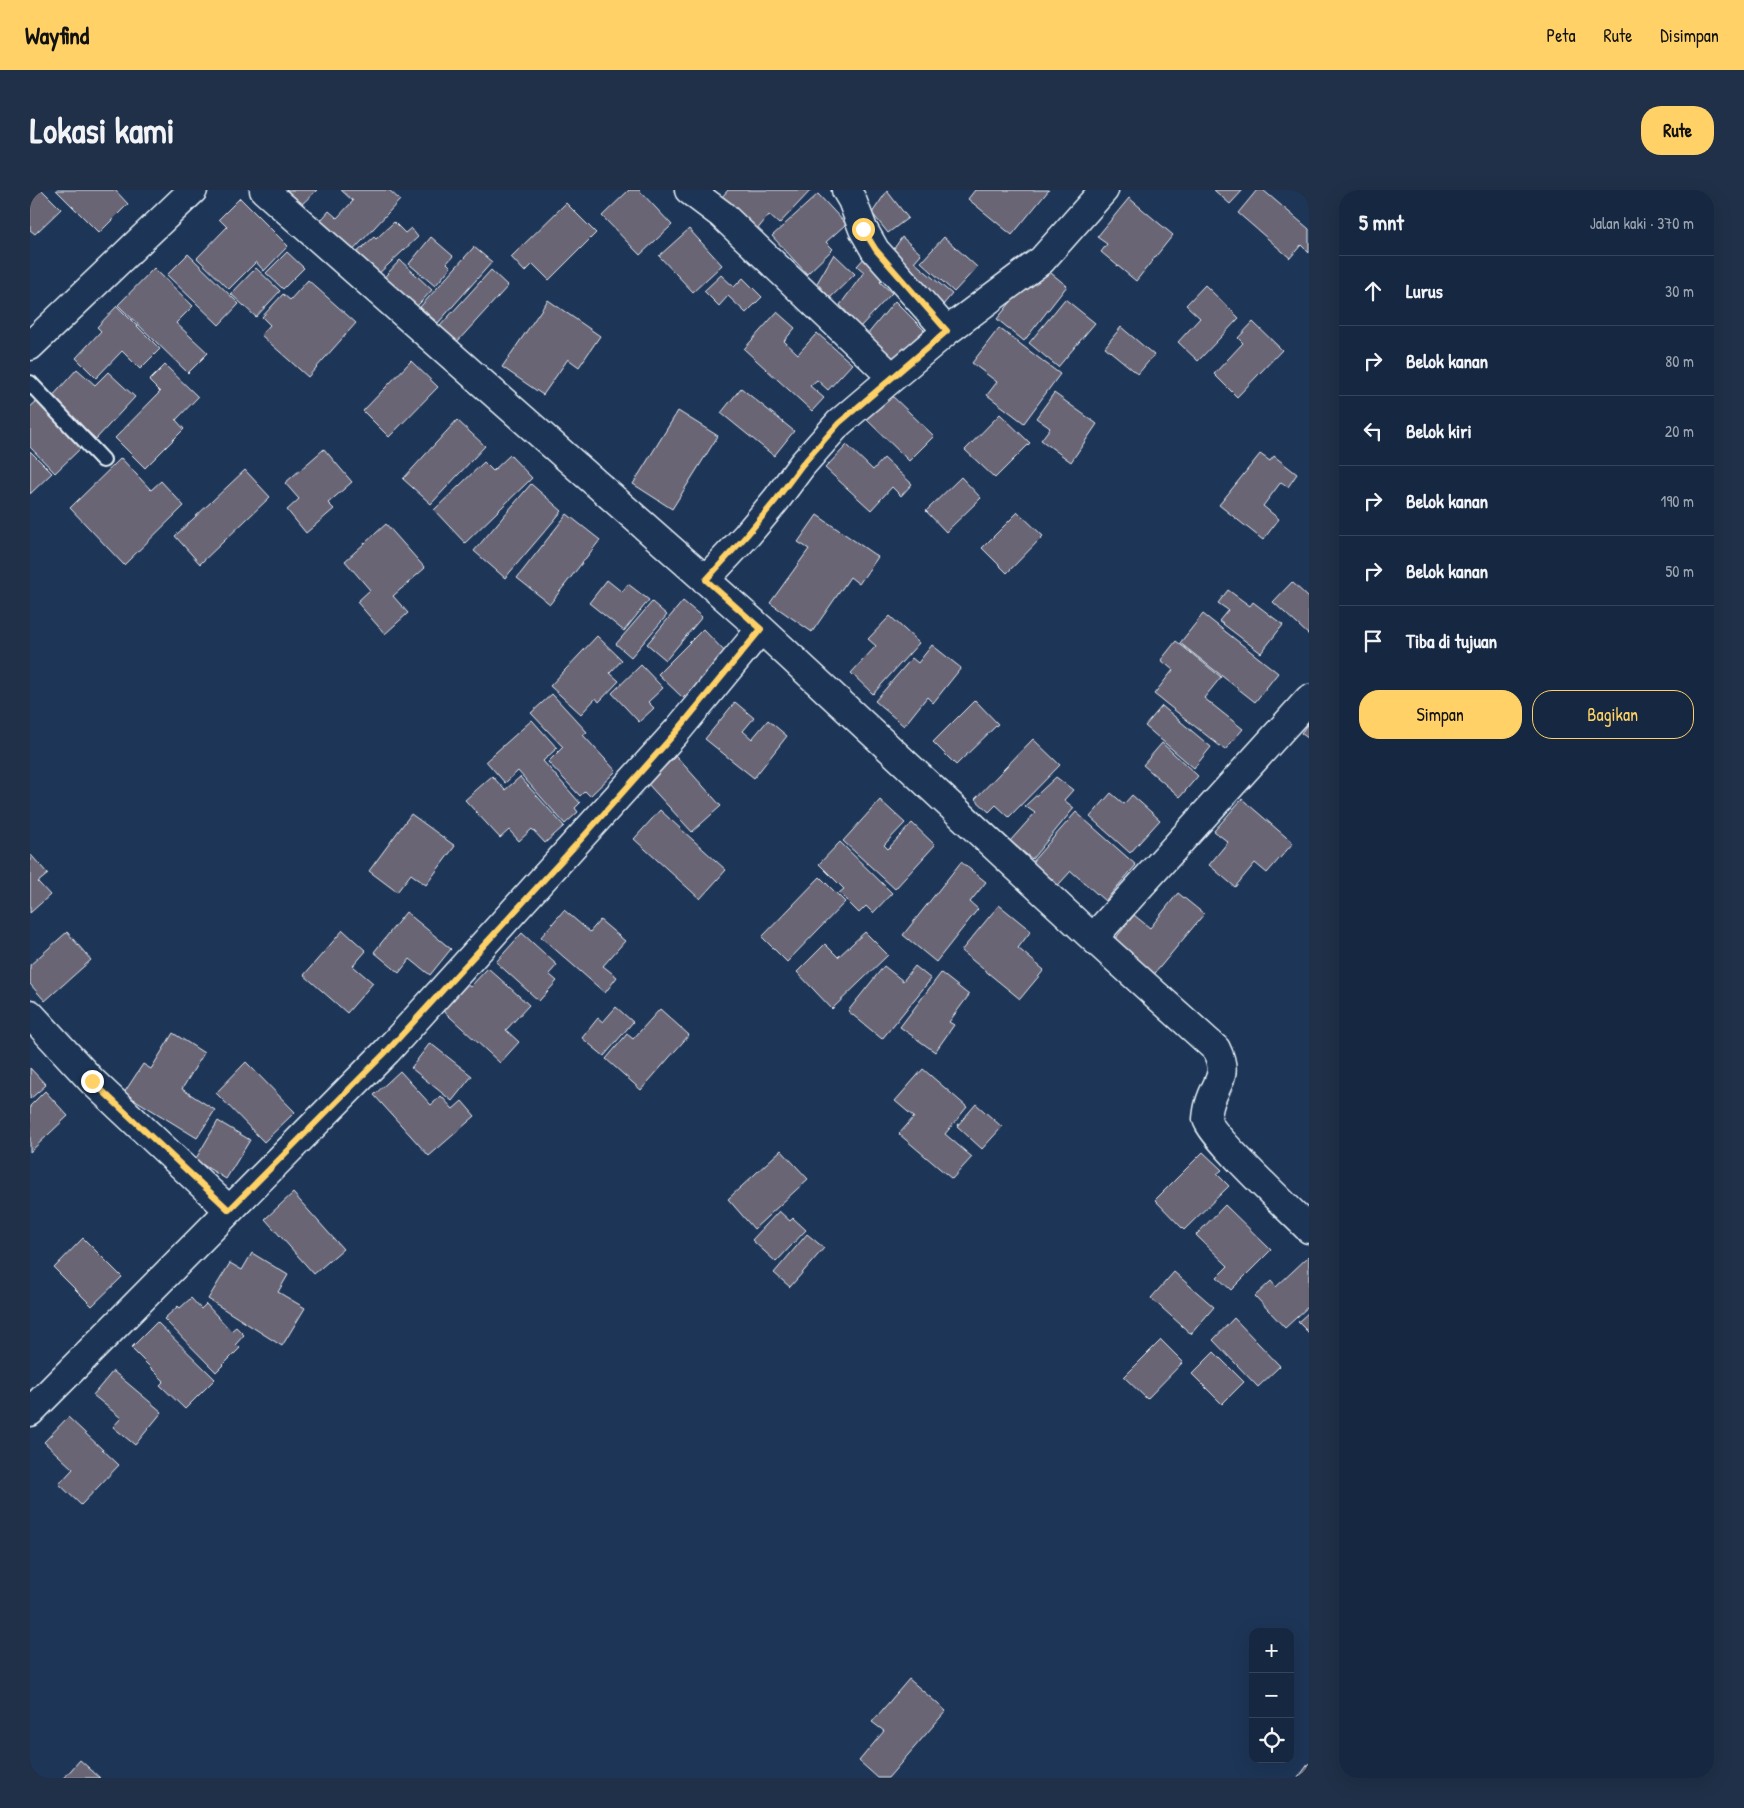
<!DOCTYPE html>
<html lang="id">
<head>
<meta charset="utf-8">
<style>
	:root { --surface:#162841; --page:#1f3048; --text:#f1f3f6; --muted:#9ea6b1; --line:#35445a; --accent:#ffd166 }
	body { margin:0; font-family:"Patrick Hand",sans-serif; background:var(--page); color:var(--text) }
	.controls { position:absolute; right:15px; bottom:15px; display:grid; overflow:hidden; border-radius:10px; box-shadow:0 5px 20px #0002 }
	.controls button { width:45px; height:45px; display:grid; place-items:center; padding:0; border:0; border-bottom:1px solid var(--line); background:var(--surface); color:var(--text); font:25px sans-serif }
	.stop { position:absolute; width:15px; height:15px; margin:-11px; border:4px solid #ffd166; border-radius:50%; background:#fff }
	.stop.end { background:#ffd166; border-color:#fff; box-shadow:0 1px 5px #0008 }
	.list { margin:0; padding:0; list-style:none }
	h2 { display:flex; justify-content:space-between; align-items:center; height:65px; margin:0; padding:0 20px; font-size:21px }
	h2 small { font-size:16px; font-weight:400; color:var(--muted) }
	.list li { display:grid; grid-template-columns:32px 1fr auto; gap:15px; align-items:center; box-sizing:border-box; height:70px; padding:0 20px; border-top:1px solid var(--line) }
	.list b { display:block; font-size:19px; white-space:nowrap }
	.list em { font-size:16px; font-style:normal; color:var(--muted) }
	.actions { display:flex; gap:10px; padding:15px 20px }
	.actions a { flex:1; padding:11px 0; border:1px solid var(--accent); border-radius:20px; text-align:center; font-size:18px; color:var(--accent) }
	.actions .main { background:var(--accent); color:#111 }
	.icon { flex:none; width:28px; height:28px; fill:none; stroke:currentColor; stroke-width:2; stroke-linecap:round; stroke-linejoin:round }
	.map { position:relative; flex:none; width:1279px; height:1588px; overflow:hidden; border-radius:20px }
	header { display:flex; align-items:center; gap:30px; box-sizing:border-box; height:70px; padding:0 25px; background:var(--accent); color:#111 }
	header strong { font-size:24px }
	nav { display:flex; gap:28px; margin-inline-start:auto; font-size:18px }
	.intro { display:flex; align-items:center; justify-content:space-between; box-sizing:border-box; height:120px; padding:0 30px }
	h1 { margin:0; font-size:35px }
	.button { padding:12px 22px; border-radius:20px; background:var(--accent); color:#111; font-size:18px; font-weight:700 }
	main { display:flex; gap:30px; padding:0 30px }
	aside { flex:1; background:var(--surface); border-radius:20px; box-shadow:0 5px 20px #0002 }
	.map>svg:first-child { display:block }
</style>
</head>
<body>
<header>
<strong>Wayfind</strong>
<nav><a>Peta</a><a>Rute</a><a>Disimpan</a></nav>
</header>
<div class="intro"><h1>Lokasi kami</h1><a class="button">Rute</a></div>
<main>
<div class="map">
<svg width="1279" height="1588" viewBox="0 0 1279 1588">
	<rect width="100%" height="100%" fill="#1d3557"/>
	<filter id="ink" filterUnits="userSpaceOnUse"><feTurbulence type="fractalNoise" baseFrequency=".02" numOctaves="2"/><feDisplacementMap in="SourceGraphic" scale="10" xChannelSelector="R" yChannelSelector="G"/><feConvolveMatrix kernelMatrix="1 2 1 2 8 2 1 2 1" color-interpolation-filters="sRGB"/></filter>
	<g filter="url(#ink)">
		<path fill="#6a6575" stroke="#e8f1f8" d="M0 0H12L31 19 5 44 0 40Z
			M26 0H85L98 14 69 43Z
			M257 0H287L271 15 253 5Z
			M311 0H359L370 10 318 66 285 37 299 21 307 28 323 11Z
			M599 0H609L642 35 610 65 572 26Z
			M698 0H781L749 34 739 25 726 41 691 8Z
			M945 0H1019L982 45 938 9Z
			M1184 0H1213L1200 14Z
			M1227 0H1233L1279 39V63L1271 55 1260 68 1208 23Z
			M857 1 878 28 858 43 842 23Z
			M788 4 816 34 796 52 803 59 777 84 742 46Z
			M210 8 258 56 234 81 226 72 199 99 167 68 197 37 189 29Z
			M1099 8 1143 45 1106 91 1071 62 1077 54 1067 47Z
			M536 13 566 43 519 90 503 74 495 82 481 67Z
			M364 32 375 43 381 38 388 47 345 87 324 65 344 47 346 49Z
			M659 39 692 75 663 102 629 66Z
			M401 47 423 66 417 73 421 77 405 96 379 74Z
			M872 47 891 64 884 72 922 104 913 115 859 66Z
			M914 47 947 77 924 102 891 72Z
			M444 57 462 72 408 133 390 117Z
			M257 62 274 78 253 99 236 83Z
			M158 64 209 114 189 135 137 85Z
			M804 64 825 84 800 108 787 93Z
			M838 64 858 83 850 92 862 103 830 137 810 115 834 82 827 76Z
			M370 70 402 100 379 125 347 95Z
			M1011 75 1037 96 994 151 967 129Z
			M124 78 163 116 146 133 178 163 158 183 88 115Z
			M226 78 250 101 226 127 201 104Z
			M461 80 478 96 426 153 409 137Z
			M691 85 704 97 713 88 732 107 716 123 698 106 689 116 674 101Z
			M278 90 326 133 278 187 231 145 240 135 232 127 253 104 260 110Z
			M1175 95 1209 128 1168 171 1148 152 1170 128 1156 115Z
			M1035 109 1065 133 1028 177 999 153Z
			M518 110 570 146 549 177 538 169 513 205 472 177Z
			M865 111 894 140 863 170 837 145Z
			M87 116 130 159 110 179 92 161 66 188 46 168 71 141 67 137Z
			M747 122 765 138 754 151 768 164 787 143 822 174 798 200 787 190 780 196 794 208 782 221 714 159Z
			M1223 132 1252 160 1207 207 1184 184 1213 153 1208 148Z
			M1091 137 1124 165 1108 184 1075 157Z
			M969 138 1030 184 994 233 957 205 967 192 942 173Z
			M381 171 408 197 359 247 333 221Z
			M135 175 168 207 146 230 154 239 115 278 85 248 130 202 119 191Z
			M47 179 65 195 78 182 105 207 66 249 21 208Z
			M711 198 764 241 744 266 691 223Z
			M858 202 904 246 879 271 834 227Z
			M1024 203 1067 234 1041 272 1011 250 1020 238 1006 228Z
			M7 211 52 257 25 283 0 257V217Z
			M648 221 688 246 642 319 603 294Z
			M970 224 1000 253 965 288 935 260Z
			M427 230 455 256 401 314 373 289Z
			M817 255 843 280 854 268 882 294 871 306 862 297 841 320 795 278Z
			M294 259 322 292 298 313 304 319 276 343 257 320 269 309 255 293Z
			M0 261 22 283 0 304Z
			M1230 264 1240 271 1244 266 1267 284 1258 297 1251 292 1233 316 1249 329 1233 350 1189 315Z
			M480 265 502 288 435 353 404 320 454 272 463 281Z
			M91 268 121 300 131 291 154 316 94 375 40 318Z
			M215 280 240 307 170 374 145 346Z
			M931 287 951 308 916 342 896 321Z
			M501 294 532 321 475 388 444 361Z
			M988 322 1013 346 977 383 952 358Z
			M537 324 570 350 520 414 487 388Z
			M787 325 848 367 829 394 820 387 782 442 740 413 779 359 768 352Z
			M356 334 395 378 363 406 378 423 355 444 327 412 340 400 315 371Z
			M577 390 592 402 598 394 619 410 594 441 559 413Z
			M1262 392 1279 408V445L1243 412Z
			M1198 400 1220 416 1223 412 1253 435 1231 463 1189 431 1198 420 1188 413Z
			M653 411 672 427 636 470 617 454Z
			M622 412 637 425 601 467 586 454Z
			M1173 424 1248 483 1225 512 1150 453Z
			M860 426 889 453 843 504 821 483 846 456 838 449Z
			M673 439 697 464 653 508 628 484Z
			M567 446 592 470 580 483 589 491 569 512 566 508 551 524 520 496Z
			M1146 451 1191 487 1174 508 1213 539 1195 560 1124 504 1143 480 1131 470Z
			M902 455 931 478 903 513 897 507 874 536 845 511 882 468 888 473Z
			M611 475 633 498 618 512 624 518 609 532 582 503Z
			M522 504 557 542 553 545 586 581 560 606 555 601 550 606 518 572 533 557 501 523Z
			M945 510 968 534 926 575 903 552Z
			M705 512 724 528 713 541 722 549 738 530 757 546 724 588 675 549Z
			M1132 516 1181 557 1164 578 1115 536Z
			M502 530 527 558 513 571 550 613 545 618 548 622 535 634 488 581 475 593 456 571Z
			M1279 532V549L1271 543Z
			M1003 549 1030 575 979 627 966 615 959 622 945 609Z
			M1132 553 1168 586 1150 607 1113 575Z
			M646 566 691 616 662 642 617 593Z
			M462 586 475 600 490 587 534 636 515 653 502 639 489 651 479 640 470 648 435 610Z
			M1026 587 1043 600 1034 610 1044 618 1002 669 980 651 1005 623 995 616Z
			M1081 603 1094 614 1102 605 1130 630 1100 663 1060 627Z
			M1212 609 1263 653 1237 683 1225 673 1205 697 1179 675 1198 652 1184 641Z
			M850 610 875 633 854 655 858 659 882 633 905 655 865 699 813 651Z
			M630 620 696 680 670 709 604 649Z
			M1046 622 1106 675 1075 711 1041 681 1020 704 994 681Z
			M381 624 425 656 396 695 381 684 367 702 339 681Z
			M810 652 862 703 843 723 836 716 829 723 809 703 814 699 789 674Z
			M1 665 18 684 8 692 20 705 0 723V667Z
			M931 672 956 692 940 712 948 719 906 772 873 745Z
			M790 687 815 712 757 772 732 747Z
			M1148 703 1174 724 1121 788 1081 754 1104 725 1120 738Z
			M969 715 1001 741 988 758 1014 780 990 809 931 761Z
			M534 720 560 742 570 730 595 751 573 776 587 787 575 803 511 747Z
			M376 722 421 759 400 785 380 769 369 783 344 762Z
			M313 740 336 761 323 776 343 793 317 823 274 785Z
			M37 742 61 770 15 811 0 794V775Z
			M835 742 858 765 802 819 767 782 795 754 808 767Z
			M492 743 527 775 519 784 527 791 509 811 466 772Z
			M854 776 873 791 885 776 901 789 852 849 818 821Z
			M458 778 499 815 476 840 489 852 470 873 407 815 431 789 440 797Z
			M911 783 939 805 919 832 924 835 905 862 870 837Z
			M586 817 603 832 574 866 552 848 568 828 573 832Z
			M630 819 659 845 611 900 576 869 597 844 603 849Z
			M143 843 174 863 152 899 185 920 167 948 94 903 113 874 121 879Z
			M400 853 442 886 422 911 381 878Z
			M216 872 265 922 234 952 186 903Z
			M0 878 16 895 0 909Z
			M893 879 937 917 915 944 942 967 922 989 869 944 884 927 865 911Z
			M370 881 401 915 411 906 423 919 432 911 445 926 399 966 344 905Z
			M15 901 38 926 0 962V916Z
			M946 914 972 937 952 959 927 936Z
			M188 931 220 950 196 989 165 970Z
			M751 960 778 989 724 1039 698 1009Z
			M1173 962 1192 980 1187 984 1199 996 1154 1040 1125 1010Z
			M263 1003 313 1059 284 1084 235 1029Z
			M1195 1015 1241 1060 1201 1100 1187 1087 1198 1076 1166 1045Z
			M749 1021 760 1031 763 1028 776 1040 746 1072 722 1050Z
			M777 1044 794 1058 760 1097 744 1083Z
			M53 1048 92 1087 62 1116 24 1078Z
			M222 1063 258 1085 248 1102 275 1118 252 1156 178 1109 200 1073 212 1080Z
			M1279 1066V1116L1255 1138 1225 1106 1241 1091 1246 1097Z
			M1144 1082 1184 1117 1161 1144 1121 1108Z
			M161 1108 171 1119 176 1114 201 1141 206 1137 214 1145 206 1154 210 1158 186 1182 134 1129 148 1116 150 1118Z
			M1279 1122V1143L1268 1132Z
			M1204 1128 1250 1176 1228 1197 1183 1150Z
			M127 1132 185 1189 155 1219 130 1195 134 1191 101 1158Z
			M1131 1150 1153 1172 1117 1209 1094 1187Z
			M1184 1162 1214 1192 1192 1214 1162 1184Z
			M83 1181 132 1222 105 1255 83 1237 91 1228 63 1205Z
			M38 1227 89 1275 51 1315 29 1294 43 1279 14 1252Z
			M879 1489 916 1521 858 1588H848L829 1571 854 1541 842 1532Z
			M50 1570 70 1588H34Z
			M1279 1573V1588H1268Z"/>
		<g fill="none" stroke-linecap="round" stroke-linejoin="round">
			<defs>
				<path id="service" d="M0 193 73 270"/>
				<path id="minor" d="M234 0 731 439 1063 748 1279 509
					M659 0 691 24 862 187
					M816 0 822 10 833 39 845 60 917 141
					M675 390 717 345 746 310 772 275 809 233 917 141 1012 70 1074 0
					M1063 748 1186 859C1201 889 1182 894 1178 921 1178 921 1177 928 1177 929 1180 945 1262 1022 1279 1039
					M0 824 62 891 199 1020
					M0 1222 357 861 647 541 731 439"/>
				<path id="trunk" d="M0 156 163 0"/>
			</defs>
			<use href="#service" stroke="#e8f1f8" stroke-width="18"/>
			<use href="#minor" stroke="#e8f1f8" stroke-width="31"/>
			<use href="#trunk" stroke="#e8f1f8" stroke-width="31"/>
			<use href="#service" stroke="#1d3557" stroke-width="14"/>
			<use href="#minor" stroke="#1d3557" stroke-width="28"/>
			<use href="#trunk" stroke="#1d3557" stroke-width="28"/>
		</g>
	</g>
	<g fill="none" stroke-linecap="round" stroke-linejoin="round" filter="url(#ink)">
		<path stroke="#ffd166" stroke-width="6" d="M62 891 199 1020 357 861 554 646 647 541 731 439 676 390 717 345 746 310 772 275 809 233 917 141 846 60 833 39"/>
	</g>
</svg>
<div class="controls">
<button>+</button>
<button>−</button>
<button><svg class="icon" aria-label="locate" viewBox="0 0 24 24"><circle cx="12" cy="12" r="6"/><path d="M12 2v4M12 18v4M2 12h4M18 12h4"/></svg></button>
</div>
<div class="stop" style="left:833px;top:39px"></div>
<div class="stop end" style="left:62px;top:891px"></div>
</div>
<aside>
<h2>5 mnt<small>Jalan kaki · 370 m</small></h2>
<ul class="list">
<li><svg class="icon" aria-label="ahead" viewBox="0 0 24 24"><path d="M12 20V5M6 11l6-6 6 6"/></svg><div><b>Lurus</b></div><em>30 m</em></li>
<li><svg class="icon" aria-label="right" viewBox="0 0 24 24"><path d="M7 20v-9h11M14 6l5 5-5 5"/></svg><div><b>Belok kanan</b></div><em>80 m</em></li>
<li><svg class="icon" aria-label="left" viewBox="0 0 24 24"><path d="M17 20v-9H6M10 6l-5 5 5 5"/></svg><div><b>Belok kiri</b></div><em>20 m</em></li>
<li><svg class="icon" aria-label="right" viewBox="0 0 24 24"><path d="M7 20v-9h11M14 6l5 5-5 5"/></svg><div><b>Belok kanan</b></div><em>190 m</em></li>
<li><svg class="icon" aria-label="right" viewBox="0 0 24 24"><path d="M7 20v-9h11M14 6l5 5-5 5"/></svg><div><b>Belok kanan</b></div><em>50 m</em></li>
<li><svg class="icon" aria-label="arrive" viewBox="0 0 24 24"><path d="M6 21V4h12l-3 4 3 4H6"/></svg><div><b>Tiba di tujuan</b></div></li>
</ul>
<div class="actions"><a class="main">Simpan</a><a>Bagikan</a></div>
</aside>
</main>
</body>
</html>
